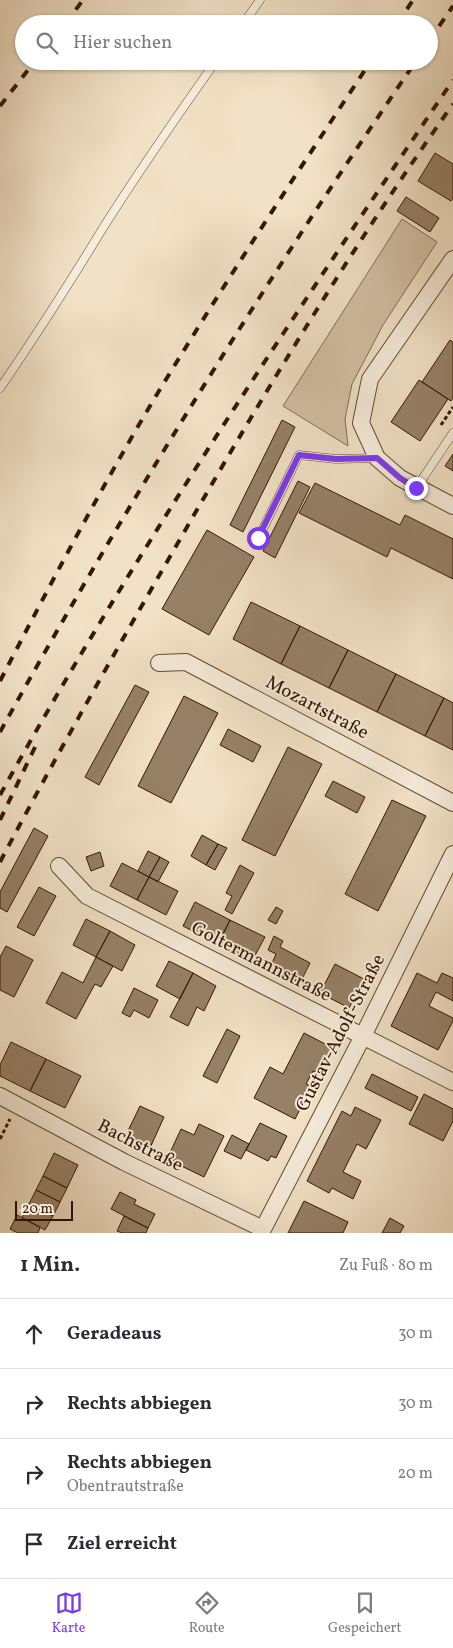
<!DOCTYPE html>
<html lang="de">
<head>
<meta charset="utf-8">
<style>
	:root { --surface:#fff; --page:#f7f7f7; --text:#2b2b33; --muted:#7c7c81; --line:#e1e1e2; --accent:#7c3aed }
	body { margin:0; font-family:Vollkorn,serif; background:var(--page); color:var(--text) }
	.scale { position:absolute; left:15px; bottom:12px; width:58px; box-sizing:border-box; padding-left:5px; border:2px solid #341700; border-top:0; font-size:14px; line-height:18px; white-space:nowrap; color:#341700; -webkit-text-stroke:4px #f6ecda; paint-order:stroke }
	.stop { position:absolute; width:15px; height:15px; margin:-11px; border:4px solid #7c3aed; border-radius:50%; background:#fff }
	.stop.end { background:#7c3aed; border-color:#fff; box-shadow:0 1px 5px #0008 }
	.list { margin:0; padding:0; list-style:none }
	h2 { display:flex; justify-content:space-between; align-items:center; height:65px; margin:0; padding:0 20px; font-size:21px }
	h2 small { font-size:16px; font-weight:400; color:var(--muted) }
	.list li { display:grid; grid-template-columns:32px 1fr auto; gap:15px; align-items:center; box-sizing:border-box; height:70px; padding:0 20px; border-top:1px solid var(--line) }
	.list b { display:block; font-size:19px; white-space:nowrap }
	.list p { margin:0; font-size:16px; white-space:nowrap; color:var(--muted) }
	.list em { font-size:16px; font-style:normal; color:var(--muted) }
	.icon { flex:none; width:28px; height:28px; fill:none; stroke:currentColor; stroke-width:2; stroke-linecap:round; stroke-linejoin:round }
	.map { position:relative; flex:none; width:453px; height:1233px; overflow:hidden }
	.search { position:absolute; background:var(--surface); box-shadow:0 1px 4px #0004; left:15px; right:15px; top:15px; height:55px; display:flex; align-items:center; gap:12px; box-sizing:border-box; padding:0 18px; border-radius:28px; color:var(--muted); font-size:19px }
	.sheet { height:345px; background:var(--surface) }
	nav { display:flex; justify-content:space-around; align-items:center; box-sizing:border-box; height:70px; border-top:1px solid var(--line); background:var(--surface); font-size:14px; color:var(--muted) }
	nav a { display:grid; justify-items:center; gap:2px }
	nav .on { color:var(--accent) }
	.map>svg:first-child { display:block }
</style>
</head>
<body>
<div class="map">
<svg width="453" height="1233" viewBox="0 0 453 1233">
	<rect width="100%" height="100%" fill="#f1e1c6"/>
	<filter id="stains"><feTurbulence type="fractalNoise" baseFrequency=".004" numOctaves="4"/><feColorMatrix values="0 0 0 0 .2 0 0 0 0 .09 0 0 0 0 .02 0 0 0 .5 -.17"/></filter>
	<radialGradient id="worn" r=".72"><stop offset=".6" stop-color="#630" stop-opacity="0"/><stop offset="1" stop-color="#630" stop-opacity=".3"/></radialGradient>
	<path fill="#d1bfa4" stroke="#826b52" d="M402 219 437 242 383 325 352 384 345 419 348 446 283 406Z"/>
	<path fill="#968067" stroke="#341700" d="M435 153 453 164V198L451 201 418 181Z
		M406 197 439 218 430 232 397 211Z
		M450 340 453 342V398L451 401 422 382Z
		M419 380 448 399 420 441 391 422Z
		M282 420 295 427 243 532 230 525Z
		M453 454V471L445 466Z
		M298 481 310 487 275 558 263 551Z
		M315 483 400 525 405 515 453 539V579L391 548 387 557 299 513Z
		M207 530 254 557 209 635 162 609Z
		M251 602 300 626 281 664 233 639Z
		M300 626 348 650 329 688 281 664Z
		M348 650 396 674 377 712 329 688Z
		M396 674 444 698 425 736 377 712Z
		M135 685 149 692 99 785 85 777Z
		M184 696 218 713 171 803 138 786Z
		M444 698 453 703V750L425 736Z
		M228 729 261 746 253 762 220 745Z
		M288 747 322 764 275 856 242 840Z
		M333 781 365 797 357 813 325 796Z
		M392 800 426 816 378 911 345 894Z
		M34 828 48 836 7 912 0 908V892Z
		M202 835 218 844 206 865 191 856Z
		M218 844 227 848 215 870 206 865Z
		M148 851 160 857 149 877 138 871Z
		M100 852 104 866 91 871 86 857Z
		M160 857 169 862 158 882 149 877Z
		M122 863 149 877 137 900 110 886Z
		M240 865 254 873 232 914 225 910 232 896 226 893Z
		M149 877 178 891 166 915 137 900Z
		M39 887 56 896 34 936 17 927Z
		M195 902 230 920 218 944 183 926Z
		M276 907 283 911 276 924 268 920Z
		M86 919 110 931 96 957 73 945Z
		M230 920 265 937 252 961 218 944Z
		M110 931 135 945 122 971 96 957Z
		M274 936 283 941 280 947 310 963 300 983 270 968 276 954 268 950Z
		M6 946 33 960 14 997 0 990V957Z
		M96 957 113 966 101 987 95 984 76 1019 46 1003 62 972 83 983Z
		M169 961 193 973 180 999 156 986Z
		M335 964 364 979 349 1008 320 993Z
		M193 973 216 986 204 1011 197 1007 188 1026 170 1017Z
		M417 973 437 983 442 973 453 978V1001L436 992 429 1006 453 1018V1021L438 1050 391 1026Z
		M134 988 158 1000 149 1018 134 1010 130 1017 122 1013Z
		M227 1029 240 1036 217 1083 203 1076Z
		M304 1033 333 1048 320 1074 313 1071 306 1084 312 1086 295 1119 254 1098 270 1067 283 1074Z
		M11 1042 46 1059 30 1091 0 1076V1065Z
		M46 1059 81 1076 65 1108 30 1091Z
		M372 1074 418 1097 411 1111 365 1088Z
		M424 1094 453 1109V1121L443 1141 409 1124Z
		M140 1106 164 1117 150 1148 125 1137Z
		M355 1107 381 1120 366 1149 357 1144 343 1172 361 1181 353 1199 332 1188 329 1193 307 1181 342 1111 351 1116Z
		M260 1123 287 1136 276 1158 271 1156 268 1161 246 1150Z
		M199 1124 224 1136 204 1177 167 1159 181 1129 194 1135Z
		M232 1135 249 1144 241 1159 224 1151Z
		M54 1153 78 1165 67 1188 43 1176Z
		M43 1176 67 1188 60 1202 36 1190Z
		M36 1190 60 1202 53 1216 29 1204Z
		M120 1192 136 1200 134 1204 155 1214 148 1228 111 1209Z
		M304 1201 348 1222 343 1233H288Z
		M29 1204 53 1216 45 1230 22 1218Z
		M17 1215 40 1227 38 1233H18L10 1229Z
		M124 1216 148 1228 146 1233H122L117 1231Z
		M390 1218 404 1226 400 1233H382Z"/>
	<g fill="none" stroke-linecap="round" stroke-linejoin="round">
		<defs>
			<path id="lane" d="M243 24 260 0
				M0 388C36 336 70 282 103 228 139 171 177 116 216 61
				M417 487 453 433
				M258 539 299 455 336 459 376 458"/>
			<path id="street" d="M453 259 370 379 361 423 377 458 400 478 453 506
				M159 663 186 662 453 803
				M59 866 87 896 453 1082
				M0 1096 124 1162 263 1229 363 1036 453 854"/>
		</defs>
		<use href="#lane" stroke="#634a32" stroke-width="9"/>
		<use href="#street" stroke="#634a32" stroke-width="18"/>
		<path stroke="#341700" stroke-width="3" stroke-dasharray="4 2.5" stroke-linecap="butt" d="M441 425 453 407
			M0 1139 10 1119"/>
		<use href="#lane" stroke="#f6ecda" stroke-width="8"/>
		<use href="#street" stroke="#f6ecda" stroke-width="16"/>
		<path stroke="#341700" stroke-width="4" stroke-dasharray="9 9" stroke-linecap="butt" d="M65 24 83 0
			M397 24 413 0
			M429 41 453 6
			M0 106 35 61
			M0 681C52 581 104 482 162 386 229 276 300 168 371 61
			M0 732C128 501 267 279 416 61
			M0 795C137 548 295 314 453 80
			M0 820 37 743
			M0 862C56 756 115 652 175 548 262 396 352 247 453 104"/>
	</g>
	<g fill="none" stroke-linecap="round" stroke-linejoin="round">
		<path stroke="#7c3aed" stroke-width="6" d="M258 538 299 455 336 459 377 458 400 478 416 488"/>
	</g>
	<g text-anchor="middle" dominant-baseline="central" stroke-width="4" stroke-linejoin="round" paint-order="stroke">
		<g font-size="19" fill="#341700" stroke="#f6ecda">
			<text transform="translate(317 708) rotate(28)">Mozartstraße</text>
			<text transform="translate(261 962) rotate(27)">Goltermannstraße</text>
			<text transform="translate(341 1033) rotate(-63)">Gustav-Adolf-Straße</text>
			<text transform="translate(140 1146) rotate(27)">Bachstraße</text>
		</g>
	</g>
	<rect width="100%" height="100%" filter="url(#stains)"/>
	<rect width="100%" height="100%" fill="url(#worn)"/>
</svg>
<div class="scale">20 m</div>
<div class="stop" style="left:258px;top:538px"></div>
<div class="stop end" style="left:416px;top:488px"></div>
<div class="search"><svg class="icon" aria-label="search" viewBox="0 0 24 24"><circle cx="10" cy="10" r="6"/><path d="M15 15l6 6"/></svg>Hier suchen</div>
</div>
<section class="sheet">
<h2>1 Min.<small>Zu Fuß · 80 m</small></h2>
<ul class="list">
<li><svg class="icon" aria-label="ahead" viewBox="0 0 24 24"><path d="M12 20V5M6 11l6-6 6 6"/></svg><div><b>Geradeaus</b></div><em>30 m</em></li>
<li><svg class="icon" aria-label="right" viewBox="0 0 24 24"><path d="M7 20v-9h11M14 6l5 5-5 5"/></svg><div><b>Rechts abbiegen</b></div><em>30 m</em></li>
<li><svg class="icon" aria-label="right" viewBox="0 0 24 24"><path d="M7 20v-9h11M14 6l5 5-5 5"/></svg><div><b>Rechts abbiegen</b><p>Obentrautstraße</p></div><em>20 m</em></li>
<li><svg class="icon" aria-label="arrive" viewBox="0 0 24 24"><path d="M6 21V4h12l-3 4 3 4H6"/></svg><div><b>Ziel erreicht</b></div></li>
</ul>
</section>
<nav>
<a class="on"><svg class="icon" aria-label="map" viewBox="0 0 24 24"><path d="M3 6l6-2 6 2 6-2v14l-6 2-6-2-6 2zM9 4v14M15 6v14"/></svg>Karte</a>
<a><svg class="icon" aria-label="directions" viewBox="0 0 24 24"><path d="M12 3l9 9-9 9-9-9zM9 14v-3h6M13 9l2 2-2 2"/></svg>Route</a>
<a><svg class="icon" aria-label="saved" viewBox="0 0 24 24"><path d="M7 4h10v16l-5-4-5 4z"/></svg>Gespeichert</a>
</nav>
</body>
</html>
